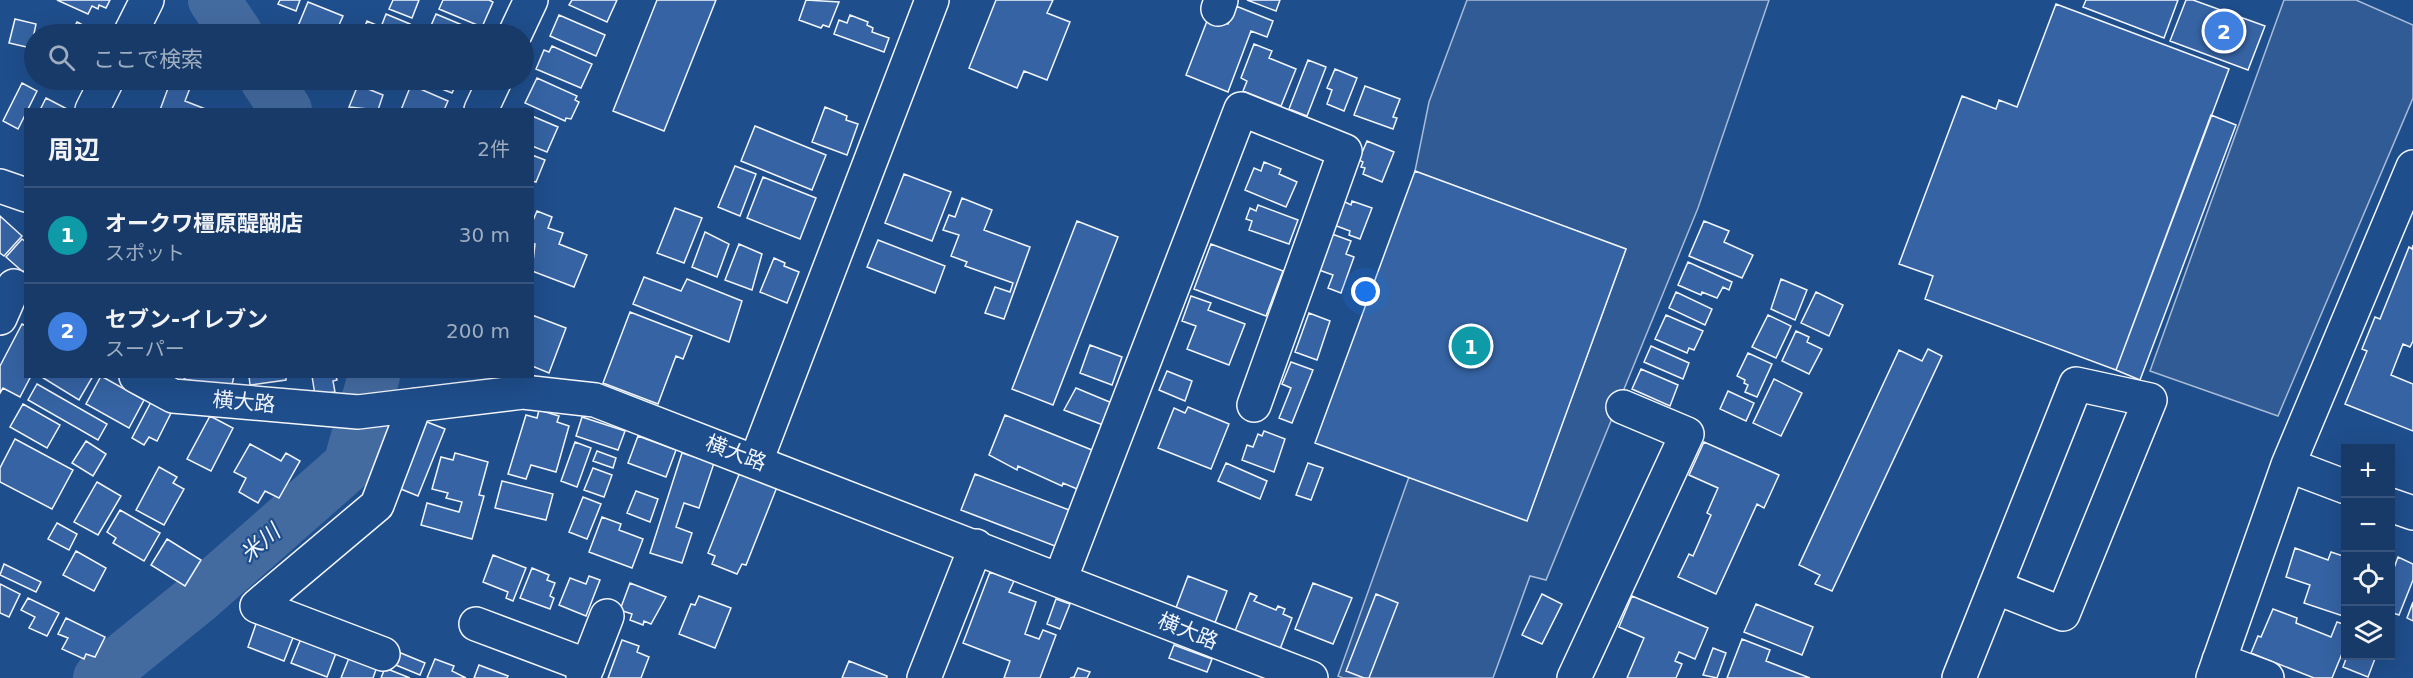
<!DOCTYPE html>
<html lang="ja">
<head>
<meta charset="utf-8">
<style>
	:root { --surface:#173a69; --page:#20416f; --text:#f1f3f6; --muted:#9eadc0; --line:#36547d; --accent:#8c9099 }
	body { margin:0; font-family:"DejaVu Sans","Noto Sans JP",sans-serif; background:var(--page); color:var(--text) }
	.controls { position:absolute; right:18px; bottom:18px; display:grid; overflow:hidden; border-radius:0px; box-shadow:0 6px 24px #0002 }
	.controls button { width:54px; height:54px; display:grid; place-items:center; padding:0; border:0; border-bottom:2px solid var(--line); background:var(--surface); color:var(--text); font:30px sans-serif }
	.you { position:absolute; left:1366px; top:292px; width:21px; height:21px; margin:-15px; border:4px solid #fff; border-radius:50%; background:#1a73e8; box-shadow:0 0 0 9px #1a73e833 }
	.badge { display:grid; place-items:center; width:39px; height:39px; border-radius:50%; background:var(--accent); color:#fff; font-size:20px; font-weight:700 }
	.pin { position:absolute; translate:-50% -50%; border:3px solid #fff; box-shadow:0 2px 6px #0006 }
	.list { margin:0; padding:0; list-style:none }
	h2 { display:flex; justify-content:space-between; align-items:center; height:78px; margin:0; padding:0 24px; font-size:26px }
	h2 small { font-size:20px; font-weight:400; color:var(--muted) }
	.list li { display:grid; grid-template-columns:39px 1fr auto; gap:18px; align-items:center; box-sizing:border-box; height:96px; padding:0 24px; border-top:2px solid var(--line) }
	.list b { display:block; font-size:22px; white-space:nowrap }
	.list p { margin:0; font-size:20px; white-space:nowrap; color:var(--muted) }
	.list em { font-size:20px; font-style:normal; color:var(--muted) }
	.icon { flex:none; width:33px; height:33px; fill:none; stroke:currentColor; stroke-width:2; stroke-linecap:round; stroke-linejoin:round }
	.map { position:relative; flex:none; width:2413px; height:678px; overflow:hidden }
	.search { position:absolute; background:var(--surface); box-shadow:0 6px 24px #0002; left:24px; top:24px; width:510px; height:66px; display:flex; align-items:center; gap:15px; box-sizing:border-box; padding:0 21px; border-radius:33px; color:var(--muted); font-size:22px }
	.panel { position:absolute; background:var(--surface); box-shadow:0 6px 24px #0002; left:24px; top:108px; width:510px; height:270px; border-radius:0px }
	.map>svg:first-child { display:block }
</style>
</head>
<body>
<div class="map">
<svg width="2413" height="678" viewBox="0 0 2413 678">
	<rect width="100%" height="100%" fill="#1f4e8c"/>
	<path fill="#305b95" stroke="#a8bbd7" stroke-width="1.5" d="M1467 0H1769L1698 208 1546 580 1530 576 1493 678H1343L1338 676 1409 477 1527 520 1626 249 1415 171 1429 102Z
		M2284 0H2356L2413 25V98L2278 416 2150 371Z"/>
	<g fill="none" stroke-linecap="round" stroke-linejoin="round">
		<path stroke="#446ba0" stroke-width="52" d="M214 0 237 34
			M266 80 286 110
			M99 678 199 597 349 465 374 376"/>
	</g>
	<path fill="#3563a3" stroke="#f2f6ff" stroke-width="1.5" d="M57 0H110L106 8 99 5 98 9 92 6 88 14Z
		M280 0H300L296 11 278 4Z
		M393 0H419L412 18 389 9Z
		M443 0H489L493 2 482 27 439 9Z
		M572 0H617L607 22 569 5Z
		M657 0H716L664 131 613 111Z
		M806 0 839 2 829 27 823 25 821 28 799 20Z
		M996 0H1053L1047 13 1070 22 1047 80 1024 71 1017 88 969 68Z
		M1247 0H1280L1276 11Z
		M2086 0H2178L2164 38 2083 7Z
		M2186 0H2193L2265 26 2248 70 2170 41Z
		M308 2 343 16 335 34H312L313 31 298 26Z
		M2056 4 2229 69 2116 370 1925 299 1933 276 1899 264 1962 96 1996 109 1999 100 2017 107Z
		M1236 6 1273 21 1267 37 1251 31 1228 92 1186 75 1209 16 1228 24Z
		M386 14 410 24 405 34H362L367 21 381 27Z
		M436 14 474 30 472 34H431L434 29 430 28Z
		M559 15 605 35 596 56 550 36Z
		M850 15 868 22 867 25 873 28 872 32 889 38 884 52 834 34 839 20 847 23Z
		M15 19 36 24 31 48 9 43Z
		M77 22 98 33 97 34H71Z
		M1254 44 1272 51 1269 58 1296 69 1281 106 1243 91 1247 81 1241 78Z
		M552 46 592 64 581 88 536 69 544 50 549 52Z
		M1308 60 1326 67 1307 116 1289 109Z
		M1335 69 1357 78 1344 111 1327 104 1332 90 1327 88Z
		M537 78 577 96 575 100 579 102 571 119 566 118 565 121 525 103Z
		M171 80H199L198 82 193 80 185 101 208 110H160Z
		M369 80H388L386 86Z
		M419 80H458L452 93Z
		M22 83 37 91 18 129 3 121Z
		M358 85 383 95 378 110 349 107Z
		M411 85 448 101 444 110H401Z
		M1365 86 1400 99 1393 117 1397 118 1393 129 1354 115Z
		M46 98 69 110H40Z
		M825 107 847 116 846 120 858 124 847 155 812 142Z
		M2211 115 2236 125 2140 380 2116 370Z
		M532 116 558 127 547 152 532 146Z
		M755 126 826 155 812 190 741 161Z
		M1367 141 1394 152 1382 182 1363 174 1365 168 1361 167 1363 162 1359 160Z
		M532 155 545 160 536 182 532 181Z
		M1264 162 1281 169 1279 174 1297 182 1286 207 1245 190 1254 168 1261 171Z
		M735 166 756 174 740 216 718 207Z
		M1415 171 1626 249 1527 521 1315 443Z
		M904 174 951 192 932 241 885 223Z
		M763 177 816 198 800 239 747 218Z
		M962 198 992 210 984 230 1030 247 1004 319 985 313 995 287 1010 292 1013 283 965 266 967 262 951 256 959 235 943 230 949 215 955 217Z
		M1343 201 1351 205 1352 201 1372 208 1360 239 1349 235 1350 231 1334 225Z
		M1258 205 1298 220 1289 244 1249 230 1252 221 1246 219 1250 208 1256 211Z
		M675 208 702 218 684 263 657 253Z
		M537 211 552 217 548 228 563 233 559 244 587 255 574 287 532 271 535 244 532 243V223Z
		M0 216 22 236 4 256 0 253Z
		M1077 221 1118 237 1053 405 1012 389Z
		M1704 221 1729 231 1724 242 1753 255 1742 278 1689 256Z
		M705 232 729 244 717 277 692 267Z
		M1332 234 1351 241 1346 254 1354 257 1341 293 1328 288 1333 275 1319 270Z
		M22 239 26 242V269L23 272 6 257Z
		M878 240 945 266 935 293 867 267Z
		M739 244 762 254 752 290 725 280Z
		M1211 244 1283 271 1266 316 1194 289Z
		M2413 245V341L2410 347 2403 344 2391 375 2413 384V431L2345 404 2367 351 2362 349 2375 317 2380 319 2409 247 2412 249Z
		M774 258 785 263 784 266 799 272 787 303 760 292Z
		M1688 262 1732 282 1729 290 1723 287 1717 298 1702 292 1701 295 1678 285Z
		M644 277 681 291 687 279 742 301 729 342 633 304Z
		M1781 279 1807 290 1795 320 1771 309Z
		M1676 292 1712 309 1705 325 1669 308Z
		M1816 292 1843 305 1829 336 1801 323Z
		M1191 296 1211 303 1208 310 1245 324 1229 365 1187 349 1196 326 1182 321Z
		M630 312 692 336 683 359 676 356 658 404 603 383Z
		M1309 313 1330 321 1317 360 1295 352Z
		M532 315 566 328 549 373 532 366Z
		M1666 315 1703 331 1694 350 1689 348 1687 353 1655 339Z
		M1768 315 1791 326 1776 358 1752 347Z
		M22 324 26 326V376H31L20 397 3 388 0 393V366Z
		M1796 331 1809 337 1807 342 1822 349 1809 374 1782 361Z
		M1090 345 1122 357 1112 385 1080 373Z
		M1651 346 1689 363 1683 379 1644 362Z
		M1928 349 1942 356 1832 591 1815 584 1820 575 1799 565 1899 350 1922 361Z
		M1748 353 1772 364 1757 397 1745 392 1748 385 1744 383 1745 380 1737 376Z
		M1291 362 1313 370 1292 423 1279 418 1291 388 1282 384Z
		M1641 369 1678 385 1670 406 1632 389Z
		M1167 371 1192 381 1185 401 1159 390Z
		M40 376H93L79 400Z
		M101 376 144 400 129 428 86 404Z
		M185 376H234L231 389 184 379Z
		M249 376H286V380L250 385Z
		M312 376H336L337 380 333 381 335 392 315 395Z
		M1774 379 1802 393 1781 436 1753 423Z
		M37 384 107 424 98 440 28 400Z
		M1076 388 1112 403 1103 425 1064 410Z
		M1728 391 1754 403 1746 421 1720 409Z
		M151 402 171 413 157 441 149 437 144 445 132 438Z
		M23 404 60 425 47 448 10 427Z
		M1188 407 1229 424 1211 469 1158 448 1174 408 1185 413Z
		M539 410 559 416 557 422 569 426 556 472 531 465 526 479 508 474 526 415 537 418Z
		M1005 415 1092 450 1077 489 1063 483 1062 486 1018 466 1017 470 989 455Z
		M210 416 233 428 211 471 187 459Z
		M582 417 625 431 618 450 576 436Z
		M422 420 445 429 418 496 396 487Z
		M1264 431 1285 439 1274 472 1242 460 1247 445 1253 447 1258 434 1262 436Z
		M638 436 676 450 666 477 628 463Z
		M15 439 73 470 52 509 0 482V468Z
		M86 441 106 454 93 476 72 463Z
		M575 442 591 448 577 487 561 481Z
		M1704 442 1779 475 1764 508 1757 504 1716 594 1678 577 1689 554 1693 556 1711 515 1707 513 1718 488 1689 475Z
		M250 444 281 461 286 453 300 461 279 498 265 491 258 503 239 492 246 478 234 472Z
		M597 451 616 458 613 468 593 461Z
		M455 453 488 462 479 495 484 496 472 539 421 525 427 503 459 512 462 502 446 498 448 493 432 489 441 457 453 460Z
		M682 453 714 463 699 508 684 503 676 527 692 533 682 563 650 553Z
		M1226 463 1267 481 1260 499 1218 481Z
		M1308 463 1323 468 1311 500 1296 495Z
		M159 467 177 477 173 483 184 489 164 525 136 510Z
		M593 468 612 475 604 497 584 490Z
		M740 472 777 487 746 565 742 564 737 574 712 564 715 556 708 553Z
		M975 474 1069 510 1055 546 961 510Z
		M502 481 553 494 546 520 495 508Z
		M97 482 121 496 98 535 74 522Z
		M636 491 658 499 650 522 627 513Z
		M583 497 601 504 587 539 569 532Z
		M120 510 160 533 144 561 113 543 116 538 107 532Z
		M602 517 621 524 619 530 643 539 632 568 589 552Z
		M57 523 77 534 69 550 48 539Z
		M167 539 201 560 185 586 151 565Z
		M2295 548 2328 560 2331 552 2346 557V617L2304 603 2310 585 2286 577Z
		M76 551 106 568 94 591 63 575Z
		M493 555 526 568 513 601 506 598 508 592 483 582Z
		M2398 557 2413 564V580L2399 615 2390 612V567L2394 568Z
		M4 564 41 582 36 592 0 575Z
		M532 568 549 575 547 580 555 583 550 596 554 598 550 609 520 598Z
		M990 572 1014 581 1009 592 1036 602 1025 634 1039 639 1043 630 1056 635 1040 678H1004L1010 661 963 643Z
		M589 576 600 580 586 616 559 605 570 578 586 584Z
		M1188 576 1227 591 1213 628 1174 613Z
		M630 583 666 597 651 624 644 621 643 625 630 620 632 614 620 610Z
		M1313 583 1352 598 1333 644 1295 629Z
		M0 584 20 594 9 617 0 613Z
		M1250 593 1257 596 1254 601 1276 610 1278 606 1285 609 1283 614 1292 618 1280 649 1235 631Z
		M1376 594 1398 603 1369 678H1364L1346 671Z
		M1542 594 1562 604 1542 644 1522 635Z
		M699 596 731 608 715 648 679 634 691 604 695 605Z
		M1632 596 1708 628 1695 659 1679 652 1675 661 1682 664 1676 678H1627L1644 638 1619 627Z
		M28 598 59 613 47 636 29 628 35 617 21 610Z
		M1056 599 1070 604 1060 629 1047 624Z
		M2413 602V621L2407 618Z
		M1756 604 1813 627 1802 655 1744 632Z
		M2273 609 2297 618 2296 623 2331 637 2337 622 2346 625V644L2332 678H2314L2251 653 2258 636 2261 637Z
		M66 618 105 637 95 657 86 654 84 659 62 649 68 638 58 634Z
		M257 621 294 635 284 661 248 647Z
		M302 636 336 653 327 677 291 663Z
		M1742 639 1770 650 1766 661 1810 678H1727Z
		M622 640 639 646 637 652 649 657 641 678H608Z
		M1174 645 1212 659 1207 672 1169 658Z
		M1713 648 1726 653 1717 678 1703 675Z
		M396 651 425 663 420 675 391 663Z
		M351 653 378 664 373 678H341Z
		M2347 656H2376L2368 677 2343 667Z
		M435 659 454 666 452 671 466 678H427Z
		M849 661 887 676V678H842Z
		M479 665 508 676 507 678H474Z
		M385 668 410 678H381Z
		M1078 668 1090 672 1087 678H1070L1074 677Z"/>
	<g fill="none" stroke-linecap="round" stroke-linejoin="round">
		<defs>
			<path id="minor" d="M1218 9 1221 0
				M130 34 147 0
				M515 34 531 0
				M92 110 107 80
				M481 110 495 80
				M0 186 26 195
				M0 318 14 286
				M136 376 173 396 358 412 523 392 595 400 1311 678
				M756 461 932 0
				M2288 465 2346 487
				M2390 505 2413 513
				M1060 580 1241 109 1345 151 1254 405
				M476 624 588 666
				M383 654 257 606 377 505 415 405
				M2219 660 2267 678
				M583 678 607 616
				M924 678 976 546
				M1574 678 1687 434 1623 407
				M1959 678 2076 384 2150 400 2063 614 1995 587
				M2213 678 2288 465 2413 167"/>
		</defs>
		<use href="#minor" stroke="#f2f6ff" stroke-width="36"/>
		<use href="#minor" stroke="#1f4e8c" stroke-width="33"/>
	</g>
	<g text-anchor="middle" dominant-baseline="central" stroke-width="4.5" stroke-linejoin="round" paint-order="stroke">
		<g font-size="21" fill="#f2f6ff" stroke="#1f4e8c">
			<text transform="translate(244 402) rotate(5)">横大路</text>
			<text transform="translate(736 453) rotate(21)">横大路</text>
			<text transform="translate(1188 631) rotate(22)">横大路</text>
		</g>
		<g font-size="22" font-style="italic" fill="#f2f6ff" stroke="#1f4e8c">
			<text transform="translate(260 543) rotate(-41)">米川</text>
		</g>
	</g>
</svg>
<div class="controls">
<button>+</button>
<button>−</button>
<button><svg class="icon" aria-label="locate" viewBox="0 0 24 24"><circle cx="12" cy="12" r="6"/><path d="M12 2v4M12 18v4M2 12h4M18 12h4"/></svg></button>
<button><svg class="icon" aria-label="layers" viewBox="0 0 24 24"><path d="M12 4l9 5-9 5-9-5zM3 14l9 5 9-5"/></svg></button>
</div>
<div class="you"></div>
<div class="pin badge" style="left:1471px;top:346px;background:#0f9aa8">1</div>
<div class="pin badge" style="left:2224px;top:31px;background:#3f7fe0">2</div>
<div class="search"><svg class="icon" aria-label="search" viewBox="0 0 24 24"><circle cx="10" cy="10" r="6"/><path d="M15 15l6 6"/></svg>ここで検索</div>
<section class="panel">
<h2>周辺<small>2件</small></h2>
<ul class="list">
<li><span class="badge" style="background:#0f9aa8">1</span><div><b>オークワ橿原醍醐店</b><p>スポット</p></div><em>30 m</em></li>
<li><span class="badge" style="background:#3f7fe0">2</span><div><b>セブン-イレブン</b><p>スーパー</p></div><em>200 m</em></li>
</ul>
</section>
</div>
</body>
</html>
